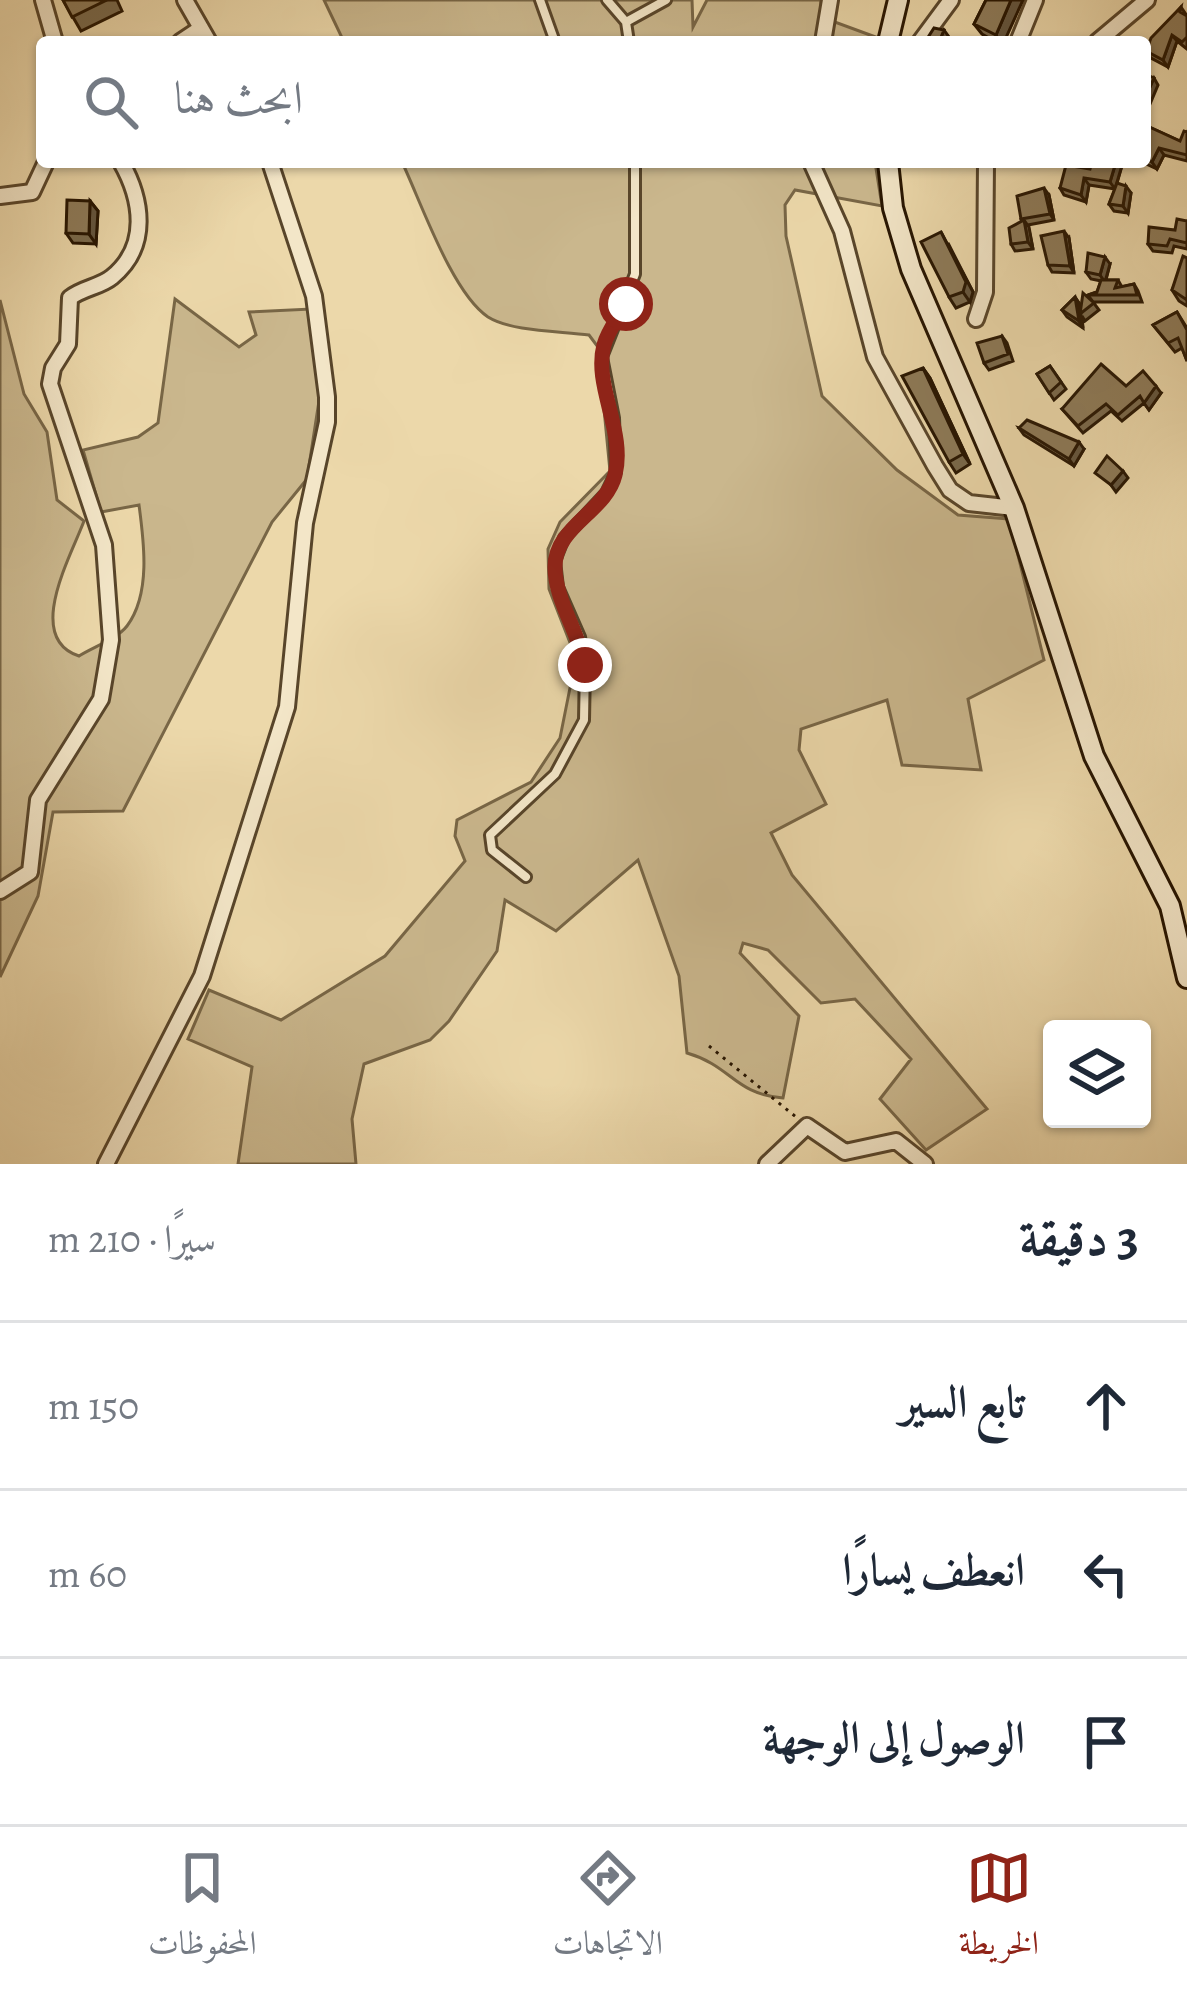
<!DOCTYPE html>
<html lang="ar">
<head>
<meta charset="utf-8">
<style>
	:root { --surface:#fff; --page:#f6f6f7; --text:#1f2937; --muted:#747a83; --line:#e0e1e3; --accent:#8f2418 }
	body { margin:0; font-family:Alegreya,Amiri,serif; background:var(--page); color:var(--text); direction:rtl }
	.controls { position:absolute; right:36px; bottom:36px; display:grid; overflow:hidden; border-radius:12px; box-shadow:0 3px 9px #0004 }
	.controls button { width:108px; height:108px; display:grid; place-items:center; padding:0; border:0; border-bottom:3px solid var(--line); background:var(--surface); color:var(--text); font:60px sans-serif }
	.stop { position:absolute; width:36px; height:36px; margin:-27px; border:9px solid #8f2418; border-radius:50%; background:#fff }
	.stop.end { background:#8f2418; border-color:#fff; box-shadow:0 3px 12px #0008 }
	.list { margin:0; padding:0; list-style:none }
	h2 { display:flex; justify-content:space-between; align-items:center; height:156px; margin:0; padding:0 48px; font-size:51px }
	h2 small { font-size:39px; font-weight:400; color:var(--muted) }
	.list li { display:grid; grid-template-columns:78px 1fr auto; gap:36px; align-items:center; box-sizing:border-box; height:168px; padding:0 48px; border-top:3px solid var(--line) }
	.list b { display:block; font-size:45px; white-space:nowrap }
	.list em { font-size:39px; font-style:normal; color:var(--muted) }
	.icon { flex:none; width:66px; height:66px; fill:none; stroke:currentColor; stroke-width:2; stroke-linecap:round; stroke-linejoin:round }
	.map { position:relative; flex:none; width:1187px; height:1164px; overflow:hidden; direction:ltr }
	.search { position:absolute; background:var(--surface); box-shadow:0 3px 9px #0004; left:36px; right:36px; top:36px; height:132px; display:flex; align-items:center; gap:30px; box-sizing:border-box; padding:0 42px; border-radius:12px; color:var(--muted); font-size:45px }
	.sheet { height:660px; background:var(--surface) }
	nav { display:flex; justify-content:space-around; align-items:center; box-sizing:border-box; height:168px; border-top:3px solid var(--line); background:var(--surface); font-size:33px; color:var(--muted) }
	nav a { display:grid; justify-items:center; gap:6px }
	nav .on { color:var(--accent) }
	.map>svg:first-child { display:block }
</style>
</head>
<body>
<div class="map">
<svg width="1187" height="1164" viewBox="0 0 1187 1164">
	<rect width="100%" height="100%" fill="#ecd8aa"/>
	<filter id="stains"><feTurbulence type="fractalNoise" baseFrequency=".00167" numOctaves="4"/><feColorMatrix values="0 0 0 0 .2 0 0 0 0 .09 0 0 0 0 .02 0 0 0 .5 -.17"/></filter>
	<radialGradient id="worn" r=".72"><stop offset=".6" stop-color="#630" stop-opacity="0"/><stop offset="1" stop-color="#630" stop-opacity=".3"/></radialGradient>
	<path fill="#cab78d" stroke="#786646" stroke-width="3" d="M324 0H692L693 27 707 0H821V17L881 39 344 42Z
		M402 162H875L882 206 795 190 785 205 786 236 822 396 897 470 958 515 1009 519 1044 660 968 699 981 770 902 765 887 700 801 729 799 750 826 804 771 833 792 875 987 1109 926 1150 880 1099 911 1059 855 999 821 1003 768 950 743 943 740 953 799 1016 783 1098C734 1094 732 1066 687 1053L679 976 638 860 556 931 505 900 497 951 449 1021 430 1040 364 1064 352 1119 356 1164H238L252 1067 188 1039 209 990 281 1020 385 956 465 861 455 836 457 820 531 782 560 738 576 658 549 589 548 549 560 522 610 471 598 347 589 335C561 331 512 332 488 317 452 293 421 202 402 162Z
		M175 299 239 347 256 335 249 312 311 309 321 388 307 479 272 522 123 811 53 812 38 896 0 977V300L24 394 47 432 57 500 84 521C71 556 24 638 79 656 93 647 117 639 127 626 151 594 144 542 139 505L101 512 83 450 138 437 158 423Z"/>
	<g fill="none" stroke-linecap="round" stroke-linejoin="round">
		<defs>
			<path id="lane" d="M540 0 555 42
				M607 0 626 22
				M629 42 626 22 666 0
				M526 877 492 850 490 835 555 774 584 720 585 666 580 637 558 587 555 561 564 538 606 493 616 472 614 418 602 357 635 274V162"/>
			<path id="street" d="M43 0 55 42
				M185 0 209 42
				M180 42 201 28
				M823 42 830 0
				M920 42 951 0
				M1018 42 1035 0
				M1097 42 1147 0
				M811 162 842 231 875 357 935 466 950 490 969 503 1014 508
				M0 196 32 192 46 162
				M976 319 985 292 986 162
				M0 891 30 872 38 800 101 699 111 640 104 545 50 384 53 368 68 344 70 298C82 288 100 287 112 277 150 246 142 199 121 162
				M106 1164 202 976 287 707 305 523 327 422V397L314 296 270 162
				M767 1164 807 1126 845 1152 896 1141 925 1164"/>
			<path id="secondary" d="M888 42 898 0
				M888 162 893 208 911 269 1014 508 1094 756 1170 906 1187 978"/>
		</defs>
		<use href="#lane" stroke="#58452a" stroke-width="14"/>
		<use href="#street" stroke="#58452a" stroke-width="20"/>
		<use href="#secondary" stroke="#261400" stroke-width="24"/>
		<path stroke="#261400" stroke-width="3" stroke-dasharray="3 6" stroke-linecap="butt" d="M709 1046 796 1117"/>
		<use href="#lane" stroke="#f3e6c8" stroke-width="8"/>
		<use href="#street" stroke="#f3e6c8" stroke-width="14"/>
		<use href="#secondary" stroke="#f3e6c8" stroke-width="18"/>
	</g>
	<path fill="#79694c" stroke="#261400" stroke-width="3" d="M63 0H117L122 11 81 31Z
		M986 0 1004 42H996L982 34 974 24Z
		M1181 7 1187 16V49L1177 41 1168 67 1151 58 1146 51Z
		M1145 125 1180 141 1187 132V161L1164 155 1157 169 1142 162H1145Z
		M1092 162H1123L1117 183 1131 193 1128 213 1114 211 1109 204 1115 189 1089 185 1086 202 1064 195 1060 188 1090 169Z
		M1049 195 1054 220 1028 225 1033 249 1015 251 1011 244 1022 221 1021 219Z
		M90 201 98 211 96 244 73 243 66 233Z
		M1187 221V249L1174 246 1172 253 1153 251 1148 244 1175 230Z
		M1069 238 1074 273 1052 272 1048 265Z
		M948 243 973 292 970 302 956 308 949 297Z
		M1187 258V306L1179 301 1172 290Z
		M1110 264 1106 280H1118L1122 287 1134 284 1138 291 1142 302H1093L1099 310 1085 321 1082 316 1083 328 1067 317 1062 310 1075 297 1079 303 1081 311 1093 302 1088 295 1097 292 1101 281 1091 279 1086 272Z
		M1177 312 1187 328V361L1182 348 1175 352 1153 325Z
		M1002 336 1007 343 1013 361 989 370 984 363Z
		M1050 366 1066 389 1054 400 1037 374Z
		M923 368 930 378 970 464 956 473 949 462Z
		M1126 386 1161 393 1149 410 1144 403 1122 421 1111 411 1083 433 1062 409Z
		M1019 428 1084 449 1074 466 1024 435Z"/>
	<path fill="#63553e" stroke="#261400" stroke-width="3" d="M1011 0H1023L1004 42H1000L996 35Z
		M944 30 949 37 947 42H939Z
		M1172 35 1177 41 1168 67 1163 60Z
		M1154 78 1158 85 1147 111 1145 108V98Z
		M1159 148 1164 155 1157 169 1152 162Z
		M1116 162H1123L1115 189 1110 182Z
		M1084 178 1089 185 1086 202 1081 195Z
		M1126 186 1131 193 1128 213 1123 206Z
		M1044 188 1049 195 1054 220 1050 214Z
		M90 201 98 211 96 244 89 234Z
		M1024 220 1029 227 1033 249 1028 242Z
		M1064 231 1069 238 1074 273 1070 266Z
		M941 232 973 292 970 302 963 292Z
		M1105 257 1110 264 1105 282 1100 275Z
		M1075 297 1079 303 1083 328 1079 321Z
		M923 368 930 378 970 464 963 454Z
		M1156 386 1161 393 1149 410 1144 403Z
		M1079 442 1084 449 1074 466 1069 459Z
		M1123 471 1128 478 1116 492 1111 485Z"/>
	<path fill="#8d7a58" stroke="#261400" stroke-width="3" d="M63 0H107L72 17Z
		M986 0H1011L996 35 974 24Z
		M1181 7 1180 12 1187 16V37L1182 42 1172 35 1163 60 1146 51 1151 38Z
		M934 28 944 30 939 42H925Z
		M1145 74 1154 78 1145 98Z
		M1145 125 1180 141 1184 131 1187 132V155L1159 148 1152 162 1145 158Z
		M1092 162H1116L1110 182 1084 178 1081 195 1060 188 1066 165 1090 169Z
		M1117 183 1126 186 1123 206 1109 204Z
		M1044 188 1050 214 1021 219 1017 196Z
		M67 200 90 201 89 234 66 233Z
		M1177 219 1187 221V243L1170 239 1167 246 1148 244 1149 227 1175 230Z
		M1024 220 1028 242 1011 244 1009 228Z
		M1064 231 1070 266 1048 265 1041 236Z
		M941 232 966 282 963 292 949 297 921 242Z
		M1088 253 1105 257 1100 275 1086 272Z
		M1183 256 1187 258V300L1172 290Z
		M1101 280H1118L1115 288 1134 284 1137 295H1088L1097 292Z
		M1083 293 1094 303 1080 314Z
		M1075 297 1079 321 1062 310Z
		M1177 312 1187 330V361L1178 338 1168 343 1153 325Z
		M1002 336 1008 354 984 363 977 343Z
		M1101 364 1126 386 1143 371 1156 386 1144 403 1140 396 1118 415 1106 404 1078 426 1062 409Z
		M1050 366 1061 382 1049 393 1037 374Z
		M923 368 963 454 949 462 902 376Z
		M1027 420 1079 442 1069 459 1019 428Z
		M1107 456 1123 471 1111 485 1095 473Z"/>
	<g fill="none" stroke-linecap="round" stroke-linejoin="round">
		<path stroke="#8f2418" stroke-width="15" d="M585 665C579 633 555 600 555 567 555 526 606 512 615 475 626 431 593 386 604 345 608 330 619 317 626 304"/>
	</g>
	<rect width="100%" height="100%" filter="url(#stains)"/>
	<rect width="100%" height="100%" fill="url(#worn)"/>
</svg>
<div class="controls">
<button><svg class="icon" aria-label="layers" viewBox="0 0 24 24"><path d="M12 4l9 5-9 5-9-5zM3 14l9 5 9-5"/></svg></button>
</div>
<div class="stop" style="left:626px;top:304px"></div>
<div class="stop end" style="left:585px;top:665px"></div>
<div class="search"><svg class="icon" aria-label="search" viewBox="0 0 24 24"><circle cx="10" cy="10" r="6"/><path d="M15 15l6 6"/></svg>ابحث هنا</div>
</div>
<section class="sheet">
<h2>3 دقيقة<small>سيرًا · 210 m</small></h2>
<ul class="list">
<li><svg class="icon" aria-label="ahead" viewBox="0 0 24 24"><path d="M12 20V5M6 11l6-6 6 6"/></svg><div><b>تابع السير</b></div><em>150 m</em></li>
<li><svg class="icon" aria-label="left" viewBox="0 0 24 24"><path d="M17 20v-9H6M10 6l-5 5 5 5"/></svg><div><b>انعطف يسارًا</b></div><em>60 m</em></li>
<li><svg class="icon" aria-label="arrive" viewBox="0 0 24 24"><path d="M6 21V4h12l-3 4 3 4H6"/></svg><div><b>الوصول إلى الوجهة</b></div></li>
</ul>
</section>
<nav>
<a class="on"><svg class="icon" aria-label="map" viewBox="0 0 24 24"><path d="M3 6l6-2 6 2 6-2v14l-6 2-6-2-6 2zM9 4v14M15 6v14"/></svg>الخريطة</a>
<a><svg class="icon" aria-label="directions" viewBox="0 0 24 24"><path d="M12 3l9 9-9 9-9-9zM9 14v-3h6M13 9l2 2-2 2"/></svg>الاتجاهات</a>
<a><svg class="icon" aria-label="saved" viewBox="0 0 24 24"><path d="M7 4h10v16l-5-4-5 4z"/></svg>المحفوظات</a>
</nav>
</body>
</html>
